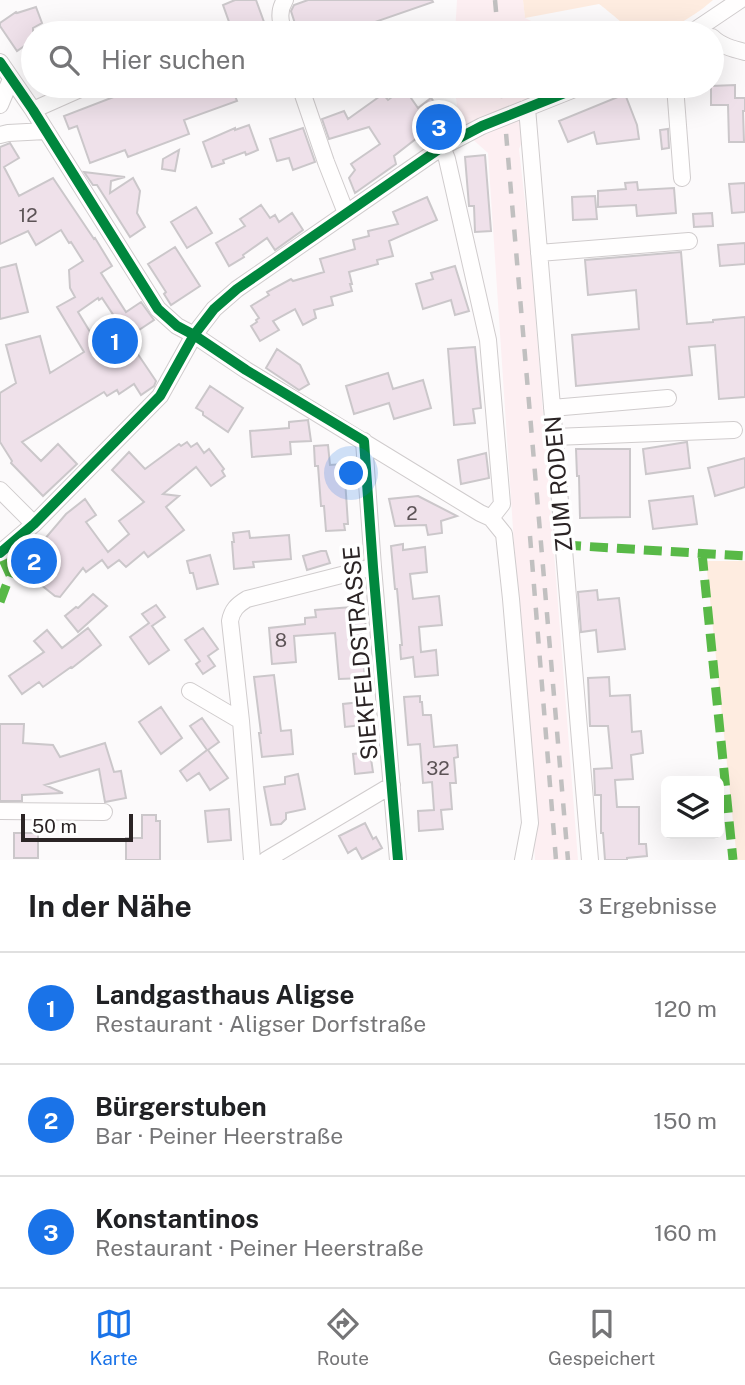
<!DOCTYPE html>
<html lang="de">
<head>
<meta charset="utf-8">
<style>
	:root { --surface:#fff; --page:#f6f6f6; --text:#202124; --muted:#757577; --line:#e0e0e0; --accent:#1a73e8 }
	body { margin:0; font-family:"Public Sans",sans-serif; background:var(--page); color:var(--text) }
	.controls { position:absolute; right:21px; bottom:21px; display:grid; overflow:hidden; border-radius:10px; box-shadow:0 7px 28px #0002 }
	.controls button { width:63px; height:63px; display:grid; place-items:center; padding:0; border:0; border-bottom:2px solid var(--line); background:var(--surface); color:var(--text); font:35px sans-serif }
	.scale { position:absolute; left:21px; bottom:18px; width:112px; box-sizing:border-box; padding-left:7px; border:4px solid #2b2425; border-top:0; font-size:19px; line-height:24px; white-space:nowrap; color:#2b2425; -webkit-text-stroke:5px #fff; paint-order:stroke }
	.you { position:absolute; left:352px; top:474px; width:24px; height:24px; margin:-18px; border:5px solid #fff; border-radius:50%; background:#1a73e8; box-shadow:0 0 0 10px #1a73e833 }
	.badge { display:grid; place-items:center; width:46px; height:46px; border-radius:50%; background:var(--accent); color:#fff; font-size:23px; font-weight:700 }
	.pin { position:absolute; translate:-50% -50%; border:4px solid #fff; box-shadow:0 2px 7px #0006 }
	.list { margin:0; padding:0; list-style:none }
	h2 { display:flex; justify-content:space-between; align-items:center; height:91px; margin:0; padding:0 28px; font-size:30px }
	h2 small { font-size:23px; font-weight:400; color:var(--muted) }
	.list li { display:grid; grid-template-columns:46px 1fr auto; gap:21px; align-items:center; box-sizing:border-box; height:112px; padding:0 28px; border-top:2px solid var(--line) }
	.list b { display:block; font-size:26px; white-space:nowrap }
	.list p { margin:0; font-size:23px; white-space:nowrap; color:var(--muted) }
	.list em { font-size:23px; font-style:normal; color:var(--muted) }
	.icon { flex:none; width:38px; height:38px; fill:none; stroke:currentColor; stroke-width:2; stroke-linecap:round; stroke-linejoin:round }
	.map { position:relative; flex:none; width:745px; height:860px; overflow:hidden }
	.search { position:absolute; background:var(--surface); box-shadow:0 7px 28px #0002; left:21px; right:21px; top:21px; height:77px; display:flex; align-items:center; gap:18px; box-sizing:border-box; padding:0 24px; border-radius:38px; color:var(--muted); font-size:26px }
	.sheet { height:427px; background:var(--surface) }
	nav { display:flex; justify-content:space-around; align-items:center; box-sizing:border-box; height:98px; border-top:2px solid var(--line); background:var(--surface); font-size:19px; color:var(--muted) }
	nav a { display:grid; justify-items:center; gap:4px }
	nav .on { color:var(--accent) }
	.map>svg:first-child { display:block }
</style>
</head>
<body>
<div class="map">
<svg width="745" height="860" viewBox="0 0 745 860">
	<rect width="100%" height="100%" fill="#fcfafb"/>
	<path fill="#fdeff2" d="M457 0H523L525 18 544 27V33H455Z
		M454 86H545L519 149 530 246 578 860H535L488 153 461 129Z"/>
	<path fill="#feece0" d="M523 0H713C696 15 662 38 639 33 631 32 608 10 599 4L525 18Z
		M706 561H745V860H737Z"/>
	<path fill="#efe1ea" stroke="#cbc7ca" stroke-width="2" fill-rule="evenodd" d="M235 0H256L268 33H233L223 5Z
		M308 0H432L433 2 369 24 372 33H298L291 11 294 5Z
		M36 7 42 23 33 28V40L17 51 0 26V23L16 12 17 13Z
		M735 85V98H745V111H743L744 142H729L728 105H711V86Z
		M130 86H231L237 101 184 120 189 134 128 157 125 150 90 163 77 126 69 129 64 116 132 90Z
		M404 88 418 108 431 98 452 125 425 144 417 138 394 156 396 164 355 193 349 178 355 170 351 164 380 144 369 127 329 139 322 119 344 111 348 119 383 94 388 100Z
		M625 94 637 125 639 139 597 144 594 132 568 142 559 121Z
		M249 125 258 150 246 155 245 152 223 160 224 163 212 167 203 142 235 128V130Z
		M303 128 315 162 293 170 289 158 277 161 270 139Z
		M668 129 669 148 662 149 660 130Z
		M10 143 19 158 4 167 19 196 53 178 94 239 95 238 112 266 101 273 126 312 141 302 154 320 127 338 156 381 154 386 141 395 134 384 119 394 117 390 107 396 104 392 22 442 41 461 58 444 77 464 43 496 11 463 12 461 0 442V393L16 383 6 345 40 336 50 373 84 352 57 307 75 297 70 288 69 270 83 261 71 242 69 243 61 230 36 245 28 231 0 244V147ZM98 298 99 300 102 298 116 319 92 335 78 312Z
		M179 150 175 171 162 169 163 159Z
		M485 155 491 231 475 232 474 206H469L465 157Z
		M84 172 125 177 111 181 110 193 133 178 140 191 137 213 145 227 130 237 97 185H93Z
		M637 182 638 190 674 188 676 213 637 216 636 205 598 207V191L626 189 625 183Z
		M745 183V212L732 213 729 184Z
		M595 196 597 219 573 220 572 197Z
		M427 197 437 220 389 241 393 256 377 260 378 264 349 272 352 284H350L352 291 331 297 333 305 314 310 316 318 303 325 295 309 273 321 279 330 260 341 251 326 257 322 256 320 259 318 251 306 269 295 267 292 291 279 293 281 324 272 320 259 355 249 353 240 369 236 368 231 398 224 393 212Z
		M261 205 270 218 275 215 279 222 292 213 303 230 275 250 267 238 243 255 244 257 229 266 216 243 245 226 240 219Z
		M196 207 212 233 187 248 171 222Z
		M712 213 713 226 694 227 693 214Z
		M745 243V264L720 266 718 245Z
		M175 247 200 286 171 305 164 294 166 292 148 264Z
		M681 252 687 324 713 322V320L745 317V397L719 399 715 345 689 347 692 375 576 386 572 335 639 329 636 290 588 295 585 260Z
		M16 264 28 312 0 319V268Z
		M455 266 469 311 455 315 451 300 423 309 416 284 433 279 431 273Z
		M475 347 481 408 473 409 475 423 454 425 448 349Z
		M277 349 300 365 309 384 299 390 266 368Z
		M388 373 393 389 423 380 431 408 394 419 389 403 354 414 346 386Z
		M210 386 243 408 228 432 203 415V412L196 408Z
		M308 420 311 441 290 442 291 454 252 457 250 431 289 428V422Z
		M187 442 191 447 197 443 204 453 209 449 224 469 222 471 225 476 211 486 196 467 163 494 179 496 166 507 184 530 148 557 144 552 126 567 119 560 108 568 102 560 86 572 83 568 60 597 55 596 20 568 66 514 85 499 96 515 86 522 108 552 129 534 119 521 144 502 112 470 129 452 145 469 179 444 181 446Z
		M687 442 690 468 646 474 643 449Z
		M328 445 330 465 344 464 348 524H344L345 530 326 531 324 506H321L318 466H315L314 446Z
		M576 449H630V517L580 518 579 476H577Z
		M486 453 489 478 461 484 458 460Z
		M745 458V487L715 496 708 468Z
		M418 496 457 516 441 521 442 533 428 535 426 525 395 526 389 499Z
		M693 496 697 524 653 529 649 501Z
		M249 531 250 538 289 535 291 559 253 562 254 567 234 569 232 542H234L233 533Z
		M403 544V550L425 547 427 572 410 574 413 599 439 596 442 625 419 627 421 652 436 650 438 675 415 677 413 657 401 659 400 645H402L397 589H395L391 546Z
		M321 551H326L330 563 307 570 303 556Z
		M210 555 218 584 197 589 193 573H190L187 561Z
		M597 590 598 600 619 598 625 649 598 652 596 630 581 632 578 592Z
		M93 594 107 606 78 632 65 616 76 607 78 608Z
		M156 605 165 617 152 626 169 650 149 664 130 637 149 623 142 614Z
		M364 606 366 631H361L365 678 339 679 335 633 294 636 296 662 272 664 269 628 305 624V618L316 617 315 610Z
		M88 628 101 645 72 668 71 667 43 687 39 682 22 694 9 676 44 652 34 641 47 630 62 648Z
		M203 628 218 649 208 656 215 666 203 674 196 664 200 661 185 640Z
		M274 675 281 731 291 730 293 754 262 757 259 733H261L254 677Z
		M609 677 610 696 630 695 632 732 641 731 643 753 631 755 633 779 615 780 617 807H639V844H646L647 856 627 858V860H605L603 833H601V795H595L594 769 612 768 608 726H590L588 678Z
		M420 696V702H422L423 715H431L434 747 457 745 458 757 454 758 456 783H450L452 809 441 810 443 829 419 831 418 811 434 810 432 782 423 783 420 744 408 745 404 697Z
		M370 701 372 724 345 727 343 704Z
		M161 707 182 738 161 754 139 722Z
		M202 718 219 742 208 750 228 778 210 790 199 773 187 781 180 771 207 750 190 726Z
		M0 724H24L23 743 53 745 60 757 105 743 114 772 121 771 126 798 105 802 99 769 45 785 63 793 22 795V801H0Z
		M370 752 373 772 355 774 353 754Z
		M298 774 305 809 286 813V819L281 824 271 825 264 787 285 784V777Z
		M229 809 231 840 208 842 205 811Z
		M142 815H156V821H160V860H126V838H142Z
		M365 823 373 839 376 837 382 848 362 859 356 848 348 853 339 836Z
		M14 833H38V858H14Z"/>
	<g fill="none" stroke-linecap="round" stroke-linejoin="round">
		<defs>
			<path id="minor" d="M284 33C280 21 278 11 285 0
				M691 33 740 0
				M712 37C721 46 733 49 745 52
				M0 62 33 110 158 309 177 326 194 335 246 370 480 513 491 518 502 504 488 340 447 159 442 147
				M300 86 326 162 346 213
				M675 86 682 178
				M0 105 11 79
				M527 108 590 860
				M33 110 87 86
				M0 135 8 133 46 131
				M539 253 689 241
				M552 408 668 398
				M554 437 734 430
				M364 441 373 567 398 860
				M0 490 34 524
				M491 518 504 534 511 599 530 823 523 860
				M0 553 34 524 160 396 194 335 214 309 237 289 442 147 482 126 582 86
				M190 691 241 721
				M0 811 104 812
				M252 860 241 721 230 621C232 610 237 605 247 599L373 567
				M266 860 392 785"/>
		</defs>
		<use href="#minor" stroke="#d0cccd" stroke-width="18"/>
		<use href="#minor" stroke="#fffefe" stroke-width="16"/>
		<path stroke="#c1c0c0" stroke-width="4.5" stroke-dasharray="12 12" stroke-linecap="butt" d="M495 0 498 33
			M502 86 568 860
			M530 536 556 860"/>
		<path stroke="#58b947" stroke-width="9" stroke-dasharray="18 9" stroke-linecap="butt" d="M563 545 745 556
			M702 553 733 860
			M0 602 10 575 0 553"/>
		<defs>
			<path id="cycleway" d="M0 62 33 110 158 309 177 326 194 335 246 370 364 441 373 567 398 860
				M0 553 34 524 160 396 194 335 214 309 237 289 442 147 482 126 582 86"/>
		</defs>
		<use href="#cycleway" stroke="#fff" stroke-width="15"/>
		<use href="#cycleway" stroke="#00873e" stroke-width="10"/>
	</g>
	<g text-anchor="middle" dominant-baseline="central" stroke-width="7" stroke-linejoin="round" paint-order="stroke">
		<g font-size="19" fill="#5c5356">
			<text x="28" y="215">12</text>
			<text x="412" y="513">2</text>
			<text x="281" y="640">8</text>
			<text x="438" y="768">32</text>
		</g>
		<g font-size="23" fill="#2b2425" stroke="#fff">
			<text transform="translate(558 484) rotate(-95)">ZUM RODEN</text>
			<text transform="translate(360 653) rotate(-95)">SIEKFELDSTRASSE</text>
		</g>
	</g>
</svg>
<div class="controls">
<button><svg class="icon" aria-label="layers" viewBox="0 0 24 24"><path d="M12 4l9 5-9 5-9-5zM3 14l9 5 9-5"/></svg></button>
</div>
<div class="scale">50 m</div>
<div class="you"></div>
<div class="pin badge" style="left:115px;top:341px">1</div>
<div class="pin badge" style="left:34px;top:561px">2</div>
<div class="pin badge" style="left:439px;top:127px">3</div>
<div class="search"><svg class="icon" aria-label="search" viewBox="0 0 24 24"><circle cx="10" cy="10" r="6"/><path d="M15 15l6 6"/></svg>Hier suchen</div>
</div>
<section class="sheet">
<h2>In der Nähe<small>3 Ergebnisse</small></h2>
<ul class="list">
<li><span class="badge">1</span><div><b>Landgasthaus Aligse</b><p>Restaurant · Aligser Dorfstraße</p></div><em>120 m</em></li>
<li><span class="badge">2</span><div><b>Bürgerstuben</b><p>Bar · Peiner Heerstraße</p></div><em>150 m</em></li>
<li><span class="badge">3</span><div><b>Konstantinos</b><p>Restaurant · Peiner Heerstraße</p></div><em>160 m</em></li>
</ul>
</section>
<nav>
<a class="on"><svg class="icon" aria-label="map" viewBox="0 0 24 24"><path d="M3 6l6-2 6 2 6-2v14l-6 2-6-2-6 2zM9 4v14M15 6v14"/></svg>Karte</a>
<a><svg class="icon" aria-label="directions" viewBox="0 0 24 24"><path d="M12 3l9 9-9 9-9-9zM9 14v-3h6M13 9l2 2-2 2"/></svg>Route</a>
<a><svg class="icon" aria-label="saved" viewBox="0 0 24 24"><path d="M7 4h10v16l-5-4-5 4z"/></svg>Gespeichert</a>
</nav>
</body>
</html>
